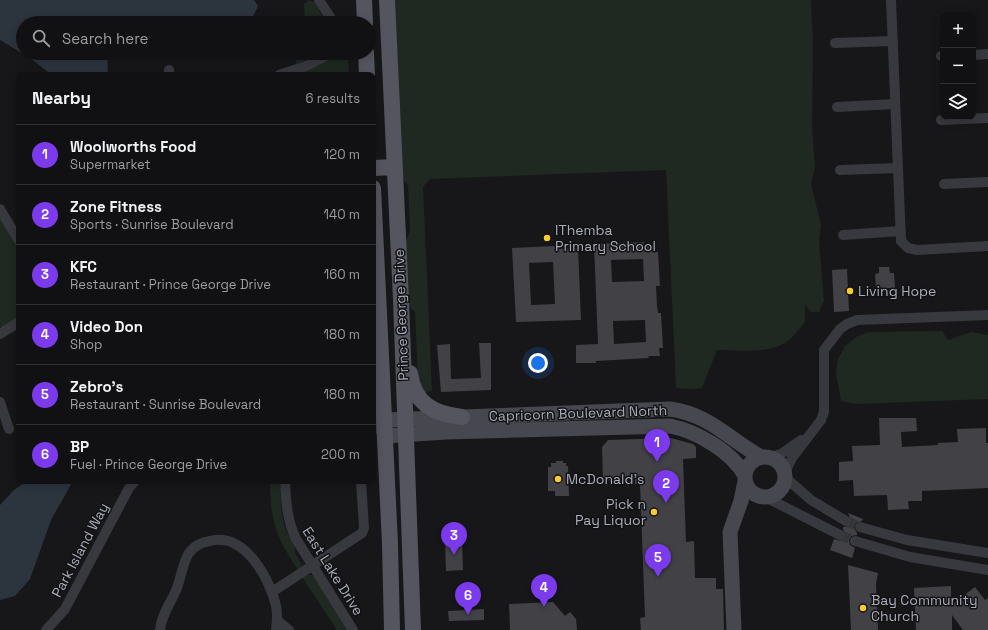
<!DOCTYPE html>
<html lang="en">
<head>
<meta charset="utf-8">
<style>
	:root { --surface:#111113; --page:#1e1f21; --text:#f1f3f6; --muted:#9c9da0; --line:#303133; --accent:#7c3aed }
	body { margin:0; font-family:"Space Grotesk",sans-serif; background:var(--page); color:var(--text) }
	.controls { position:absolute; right:12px; top:12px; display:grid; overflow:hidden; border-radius:8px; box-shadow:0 2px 10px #0003 }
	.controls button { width:36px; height:36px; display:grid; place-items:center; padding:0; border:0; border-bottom:1px solid var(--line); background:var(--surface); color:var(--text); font:20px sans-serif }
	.you { position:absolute; left:538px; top:363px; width:14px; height:14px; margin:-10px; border:3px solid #fff; border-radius:50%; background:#1a73e8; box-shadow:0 0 0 6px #1a73e833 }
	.badge { display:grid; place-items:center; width:26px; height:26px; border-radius:50%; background:var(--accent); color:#fff; font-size:13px; font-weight:700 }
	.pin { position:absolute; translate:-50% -33px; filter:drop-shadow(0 1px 2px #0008) }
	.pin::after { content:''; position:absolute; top:21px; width:14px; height:12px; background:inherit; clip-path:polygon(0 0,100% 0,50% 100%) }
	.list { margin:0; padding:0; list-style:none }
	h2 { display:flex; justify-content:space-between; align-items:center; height:52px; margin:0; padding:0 16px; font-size:17px }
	h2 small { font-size:13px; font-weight:400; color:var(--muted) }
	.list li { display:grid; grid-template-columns:26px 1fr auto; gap:12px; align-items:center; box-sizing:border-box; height:60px; padding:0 16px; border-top:1px solid var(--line) }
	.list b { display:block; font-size:15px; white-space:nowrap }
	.list p { margin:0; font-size:13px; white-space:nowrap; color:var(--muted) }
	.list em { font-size:13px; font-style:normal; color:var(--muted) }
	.icon { flex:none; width:22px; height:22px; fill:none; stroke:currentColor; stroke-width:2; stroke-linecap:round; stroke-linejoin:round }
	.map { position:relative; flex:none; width:988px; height:630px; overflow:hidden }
	.search { position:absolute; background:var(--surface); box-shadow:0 2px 10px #0003; left:16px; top:16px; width:360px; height:44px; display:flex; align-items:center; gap:10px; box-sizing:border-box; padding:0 14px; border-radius:22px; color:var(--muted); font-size:15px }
	.panel { position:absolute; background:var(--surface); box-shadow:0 2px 10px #0003; left:16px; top:72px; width:360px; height:412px; border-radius:8px }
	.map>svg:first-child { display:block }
</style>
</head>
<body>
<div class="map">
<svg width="988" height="630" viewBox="0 0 988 630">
	<rect width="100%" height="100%" fill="#171719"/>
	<path fill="#1f2821" d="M309 0 314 2 327 23H295V20L305 19 304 4Z
		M392 0H811L813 44 812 127 815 167 811 184 821 225 819 242 824 301 819 312H811L805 305V322C799 329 792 339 783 344 765 354 736 350 717 350L702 388C694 390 685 388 676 388L666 170 430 179 423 187 432 391 424 393 418 379 415 312 409 306 406 241 410 231 408 185 404 182 398 150Z
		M295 53H322L296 64Z
		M343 54 348 56 349 75H294C306 71 335 54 343 54Z
		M0 209 19 241V322L4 331 0 326Z
		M942 331 948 340 971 332 988 335V399L855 404 841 401 836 373 838 359 845 346 856 337 868 332Z
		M270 481H280C281 498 280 516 287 532 290 539 296 545 295 553L302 565 298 570C276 537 270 520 270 481Z
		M307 574 314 576 349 630H337L302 577Z"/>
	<path fill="#2c343e" d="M0 0H254L258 6 250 23H182L178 17 152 16 147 23H23V53H107L108 75H52L30 58 0 40Z
		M27 481H73L51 520 30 579 15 596 0 600V505L14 490Z"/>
	<path fill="#414146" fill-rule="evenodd" d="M644 242V245L655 244V252H658L660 286H656L657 306 658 313H661L663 348H659L660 356H648L649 358 596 361V363H576V345L598 344 594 244ZM643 259 644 281 612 282 611 260ZM645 320 646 342 614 344 613 321Z
		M554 246 557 249 578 248 581 320 516 322 512 248ZM553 262 555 304 531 305 529 263Z
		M879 267H889L890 273H894L895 288H876L875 274 879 273Z
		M847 269 849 311 834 312 832 270Z
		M479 343H491V390L441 392 437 345 450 344 451 379 481 378Z
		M879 418H916L917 431 901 432 902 447 938 445V443L958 442 957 429 986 428V443H988V488L922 491V501H908L909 509 888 510 887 495 854 496 853 480 839 481V462L853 461 852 446 880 445Z
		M671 438 693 444 696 447V458L683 459 686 542 694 541 695 578H716V589H723L724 630H641L640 618 645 617 640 484H635V479L603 481 602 447 608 440Z
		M556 461H563V463H566V466H568L569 496H555V491H548V467H551V463H556Z
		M848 513 863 519 862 521 855 523 854 528 857 533V535L851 536 849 540 850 545 855 548 852 558 830 550 834 539 841 541 846 538V534L843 529V527L849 526 852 522Z
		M445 540H462L463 570 446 571Z
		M848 565 878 573 876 584 878 630H851Z
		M951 586V605L975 587 985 600 988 598V630H963L952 615V630H916L914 588Z
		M553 602 565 616 570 612 576 619 577 630H510L509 604Z
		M484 609V620L449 621 448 611Z"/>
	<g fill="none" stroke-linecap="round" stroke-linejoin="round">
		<path stroke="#343539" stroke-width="10" stroke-dasharray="10 5" stroke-linecap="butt" d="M846 521 860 527
			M840 535 855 541"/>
		<path stroke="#38383f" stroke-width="10" d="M319 0 334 23
			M891 0 901 241 908 248 917 250 988 246
			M835 43 893 41
			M973 55 988 54
			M941 56H943
			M169 70V75
			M279 75 306 66 331 53
			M837 107 895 104
			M941 120 988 118
			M840 170 898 168
			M944 184 988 182
			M0 209 19 241
			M843 235 901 231
			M0 334 19 322
			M0 402 9 429
			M373 430 384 420
			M771 457 781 454 801 440
			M785 472 792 458 821 420 824 412V350L840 329 847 324 857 320 988 315
			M786 478 811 500 846 521
			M285 481C286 502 287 520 296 539L353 630
			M765 497 840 535
			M860 527 907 540 988 553
			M855 541 910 557 988 570
			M272 592 362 533 364 528 361 481
			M277 620 289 630
			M46 630 65 609 129 488 135 481
			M160 630C161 615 172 601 177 588 181 577 183 562 189 553 194 546 202 542 210 541 244 532 270 578 276 606 278 614 277 622 276 630"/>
		<path stroke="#46474f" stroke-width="15" d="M384 420 670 409C711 415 727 438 761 457
			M385 436 446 432 670 426C696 431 733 452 745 476
			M745 477a20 20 0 1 1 40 0a20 20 0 1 1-40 0Z
			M734 630 730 532 741 501 745 481"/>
		<path stroke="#54555e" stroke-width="16" d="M364 0 365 23
			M387 0 401 300 413 630
			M366 53 367 75
			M373 168 395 167
			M373 188 390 544 392 630
			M410 373C414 404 434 414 462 417"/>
	</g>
	<g fill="#fccc2c" stroke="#121214" stroke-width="1.5">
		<circle cx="547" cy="238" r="4"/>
		<circle cx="850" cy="291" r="4"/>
		<circle cx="558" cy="479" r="4"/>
		<circle cx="654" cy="512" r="4"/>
		<circle cx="863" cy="608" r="4"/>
	</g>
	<g text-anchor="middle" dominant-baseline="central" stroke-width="3" stroke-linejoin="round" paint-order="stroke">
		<g font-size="14" fill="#a9acba" stroke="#121214" text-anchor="start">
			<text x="555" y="230">IThemba<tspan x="555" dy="16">Primary School</tspan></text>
			<text x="858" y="291">Living Hope</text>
			<text x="566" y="479">McDonald's</text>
			<text x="646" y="504" text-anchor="end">Pick n<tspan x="646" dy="16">Pay Liquor</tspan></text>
			<text x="871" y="600">Bay Community<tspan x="871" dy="16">Church</tspan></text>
		</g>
		<g font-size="14" fill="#a9acba" stroke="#121214">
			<text transform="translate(401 315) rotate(-92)">Prince George Drive</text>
			<text transform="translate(578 413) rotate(-2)">Capricorn Boulevard North</text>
			<text transform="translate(80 550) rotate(-62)">Park Island Way</text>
			<text transform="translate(333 571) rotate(58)">East Lake Drive</text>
		</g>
	</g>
</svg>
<div class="controls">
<button>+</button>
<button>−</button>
<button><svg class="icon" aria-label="layers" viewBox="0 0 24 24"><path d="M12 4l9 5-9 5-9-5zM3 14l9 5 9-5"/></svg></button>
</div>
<div class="you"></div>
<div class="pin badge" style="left:657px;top:462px">1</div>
<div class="pin badge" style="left:666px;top:503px">2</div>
<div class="pin badge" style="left:454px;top:555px">3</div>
<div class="pin badge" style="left:544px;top:607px">4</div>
<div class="pin badge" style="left:658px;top:577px">5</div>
<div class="pin badge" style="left:468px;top:615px">6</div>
<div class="search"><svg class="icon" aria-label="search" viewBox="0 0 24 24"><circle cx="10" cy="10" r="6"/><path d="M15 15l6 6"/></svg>Search here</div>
<section class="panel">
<h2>Nearby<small>6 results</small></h2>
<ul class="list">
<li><span class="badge">1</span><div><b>Woolworths Food</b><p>Supermarket</p></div><em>120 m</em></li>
<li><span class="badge">2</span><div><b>Zone Fitness</b><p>Sports · Sunrise Boulevard</p></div><em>140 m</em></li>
<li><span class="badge">3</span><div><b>KFC</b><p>Restaurant · Prince George Drive</p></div><em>160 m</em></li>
<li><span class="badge">4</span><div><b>Video Don</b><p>Shop</p></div><em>180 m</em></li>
<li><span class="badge">5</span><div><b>Zebro's</b><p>Restaurant · Sunrise Boulevard</p></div><em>180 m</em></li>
<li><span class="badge">6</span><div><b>BP</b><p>Fuel · Prince George Drive</p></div><em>200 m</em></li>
</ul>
</section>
</div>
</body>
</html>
